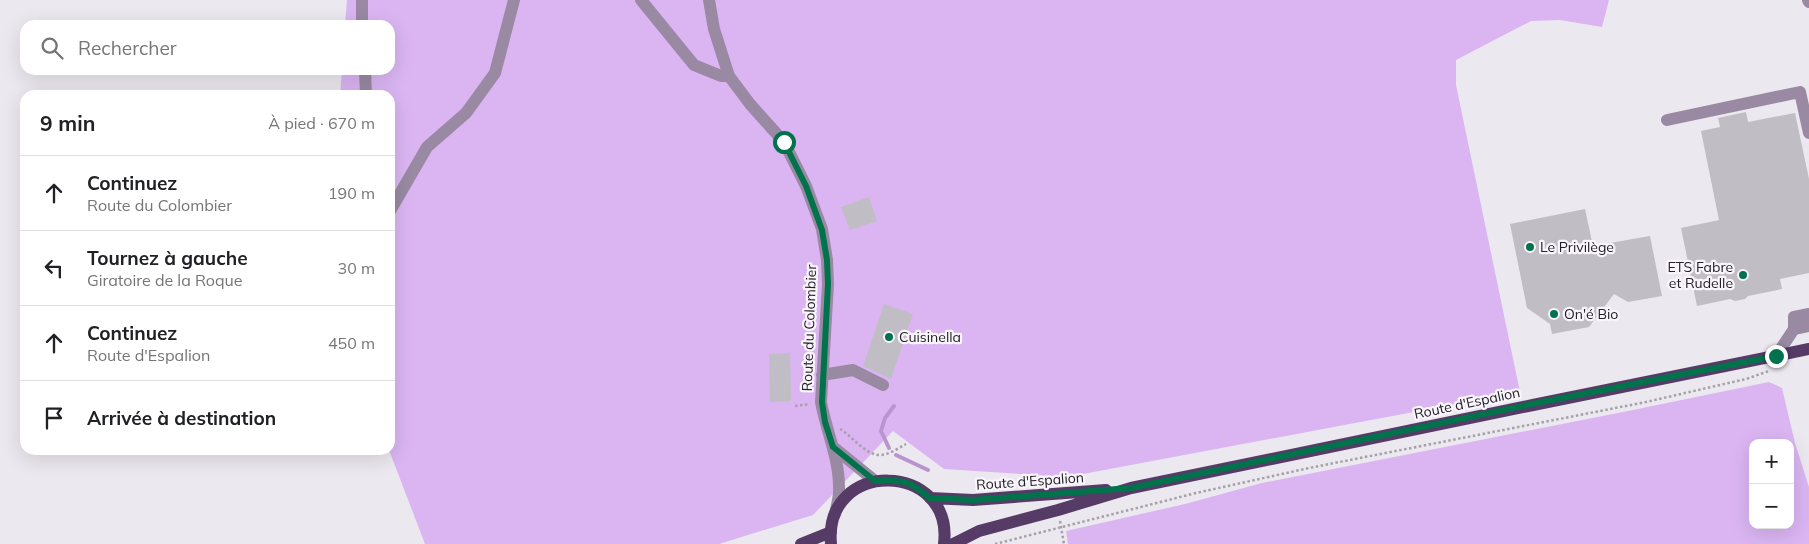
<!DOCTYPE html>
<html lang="fr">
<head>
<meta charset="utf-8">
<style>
	:root { --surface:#fff; --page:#f2f2f2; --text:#202124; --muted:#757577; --line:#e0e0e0 }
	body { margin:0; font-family:Mulish,sans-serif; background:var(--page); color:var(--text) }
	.controls { position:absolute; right:15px; bottom:15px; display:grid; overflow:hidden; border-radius:10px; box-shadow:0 5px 20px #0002 }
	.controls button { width:45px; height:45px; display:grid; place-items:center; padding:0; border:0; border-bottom:1px solid var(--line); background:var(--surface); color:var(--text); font:25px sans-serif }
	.stop { position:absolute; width:15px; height:15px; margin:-11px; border:4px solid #00724c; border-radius:50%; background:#fff }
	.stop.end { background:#00724c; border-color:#fff; box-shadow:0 1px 5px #0008 }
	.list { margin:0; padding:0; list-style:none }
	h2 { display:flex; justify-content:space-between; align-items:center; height:65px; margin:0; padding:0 20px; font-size:21px }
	h2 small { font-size:16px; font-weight:400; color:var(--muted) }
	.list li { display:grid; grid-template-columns:32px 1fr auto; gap:15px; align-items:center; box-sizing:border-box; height:75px; padding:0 20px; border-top:1px solid var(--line) }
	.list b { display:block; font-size:19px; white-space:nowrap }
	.list p { margin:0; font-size:16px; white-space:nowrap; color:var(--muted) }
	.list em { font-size:16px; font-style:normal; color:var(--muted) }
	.icon { flex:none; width:28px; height:28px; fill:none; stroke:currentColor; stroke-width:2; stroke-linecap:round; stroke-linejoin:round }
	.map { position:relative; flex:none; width:1809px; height:544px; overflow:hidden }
	.search { position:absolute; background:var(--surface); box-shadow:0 5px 20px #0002; left:20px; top:20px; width:375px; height:55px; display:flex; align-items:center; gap:12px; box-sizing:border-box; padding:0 18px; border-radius:15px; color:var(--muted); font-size:19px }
	.panel { position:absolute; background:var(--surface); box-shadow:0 5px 20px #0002; left:20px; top:90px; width:375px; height:365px; border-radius:15px }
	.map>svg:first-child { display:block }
</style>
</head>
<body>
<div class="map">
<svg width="1809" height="544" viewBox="0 0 1809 544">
	<rect width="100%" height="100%" fill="#ece8ef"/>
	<path fill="#dab5f2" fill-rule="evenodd" d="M347 0H1609L1602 27 1560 20 1531 21 1456 60V85L1520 392 1067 477 944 469 893 431 813 515 719 544H425L389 450 390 95H340L342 70H390V25H345Z
		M1769 382 1782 388 1795 443 1809 487V544H1068L1066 531 1185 504 1262 483 1628 411ZM1753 443H1790V525H1753Z"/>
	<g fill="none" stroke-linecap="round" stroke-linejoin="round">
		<path stroke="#b995d0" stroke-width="4" d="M889 448 881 431 885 418 894 406
			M896 455 928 470"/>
	</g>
	<path fill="#c1bdc4" d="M1746 112 1748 122 1795 113 1809 179V273L1780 279 1782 289 1748 296 1745 299 1735 301 1730 299 1697 306 1681 228 1719 220 1701 131 1720 127 1718 118Z
		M869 197 877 221 850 230 841 207Z
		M1585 209 1593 246 1650 236 1662 296 1628 302 1614 294 1589 327 1552 334 1550 324 1527 308 1510 224Z
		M884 304 913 314 891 379 863 366Z
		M790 353 791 401 770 402 769 354Z"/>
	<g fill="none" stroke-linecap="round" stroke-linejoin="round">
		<path stroke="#a5a1a7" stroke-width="2.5" stroke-dasharray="2.5 2.5" stroke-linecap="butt" d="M795 406 810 404
			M840 429C852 436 865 455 880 455 889 455 898 448 906 444
			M1060 521 1064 544
			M995 544 1196 493 1309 468 1646 402 1746 379 1769 371"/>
		<path stroke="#9989a3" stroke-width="12" d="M362 0V25
			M641 0 694 65 721 76H729
			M709 0 714 29 729 76 750 104 784 142 806 186 822 229 827 260 828 284 821 402C826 430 839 458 839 487 840 495 837 505 835 514
			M1808 0 1809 2
			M365 70 366 95
			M1667 120 1800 92 1809 133
			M390 211 427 147 466 113 495 73 514 0
			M1794 329 1809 326
			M1776 356 1794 329V317L1809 314
			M822 375 853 370 883 385
			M833 447 875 481"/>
		<path stroke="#563b66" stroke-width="12" d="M930 498 973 500 1106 490
			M801 544 831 532
			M831 544C823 458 954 461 944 544
			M953 544 979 531 1058 510 1131 488 1533 405 1809 349"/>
	</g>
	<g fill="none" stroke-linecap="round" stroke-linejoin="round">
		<path stroke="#00724c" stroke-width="6" d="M784 142 806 186 822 230 827 260 828 284 822 402 825 422 833 447 875 481 885 480 905 482 914 486 930 498 973 500 1131 488 1532 404 1776 356"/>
	</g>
	<g fill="#00724c" stroke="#faf5fd" stroke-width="2">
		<circle cx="1530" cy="247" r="5"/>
		<circle cx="1743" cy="275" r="5"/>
		<circle cx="1554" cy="314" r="5"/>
		<circle cx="889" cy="337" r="5"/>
	</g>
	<g text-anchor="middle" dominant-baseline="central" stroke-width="4.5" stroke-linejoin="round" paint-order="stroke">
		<g font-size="14" fill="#222023" stroke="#faf5fd" text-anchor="start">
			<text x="1540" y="247">Le Privilège</text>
			<text x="1733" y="267" text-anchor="end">ETS Fabre<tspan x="1733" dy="16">et Rudelle</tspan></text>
			<text x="1564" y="314">On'é Bio</text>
			<text x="899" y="337">Cuisinella</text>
		</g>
		<g font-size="14" fill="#222023" stroke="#faf5fd">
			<text transform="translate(809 328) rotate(-88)">Route du Colombier</text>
			<text transform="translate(1467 403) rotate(-12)">Route d'Espalion</text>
			<text transform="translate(1030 481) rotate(-4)">Route d'Espalion</text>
		</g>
	</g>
</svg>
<div class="controls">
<button>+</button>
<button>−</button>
</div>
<div class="stop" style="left:784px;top:142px"></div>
<div class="stop end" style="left:1776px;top:356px"></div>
<div class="search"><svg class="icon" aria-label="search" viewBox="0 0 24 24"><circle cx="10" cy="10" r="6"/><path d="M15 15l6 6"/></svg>Rechercher</div>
<section class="panel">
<h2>9 min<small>À pied · 670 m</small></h2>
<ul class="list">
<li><svg class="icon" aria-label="ahead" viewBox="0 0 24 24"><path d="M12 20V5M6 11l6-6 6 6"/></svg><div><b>Continuez</b><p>Route du Colombier</p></div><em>190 m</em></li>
<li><svg class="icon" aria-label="left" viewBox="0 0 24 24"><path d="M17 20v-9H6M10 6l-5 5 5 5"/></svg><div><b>Tournez à gauche</b><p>Giratoire de la Roque</p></div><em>30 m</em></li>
<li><svg class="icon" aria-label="ahead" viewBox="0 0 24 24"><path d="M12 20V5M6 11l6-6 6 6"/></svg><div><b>Continuez</b><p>Route d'Espalion</p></div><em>450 m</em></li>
<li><svg class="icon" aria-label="arrive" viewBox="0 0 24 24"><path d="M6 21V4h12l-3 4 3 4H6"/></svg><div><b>Arrivée à destination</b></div></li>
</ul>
</section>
</div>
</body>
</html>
